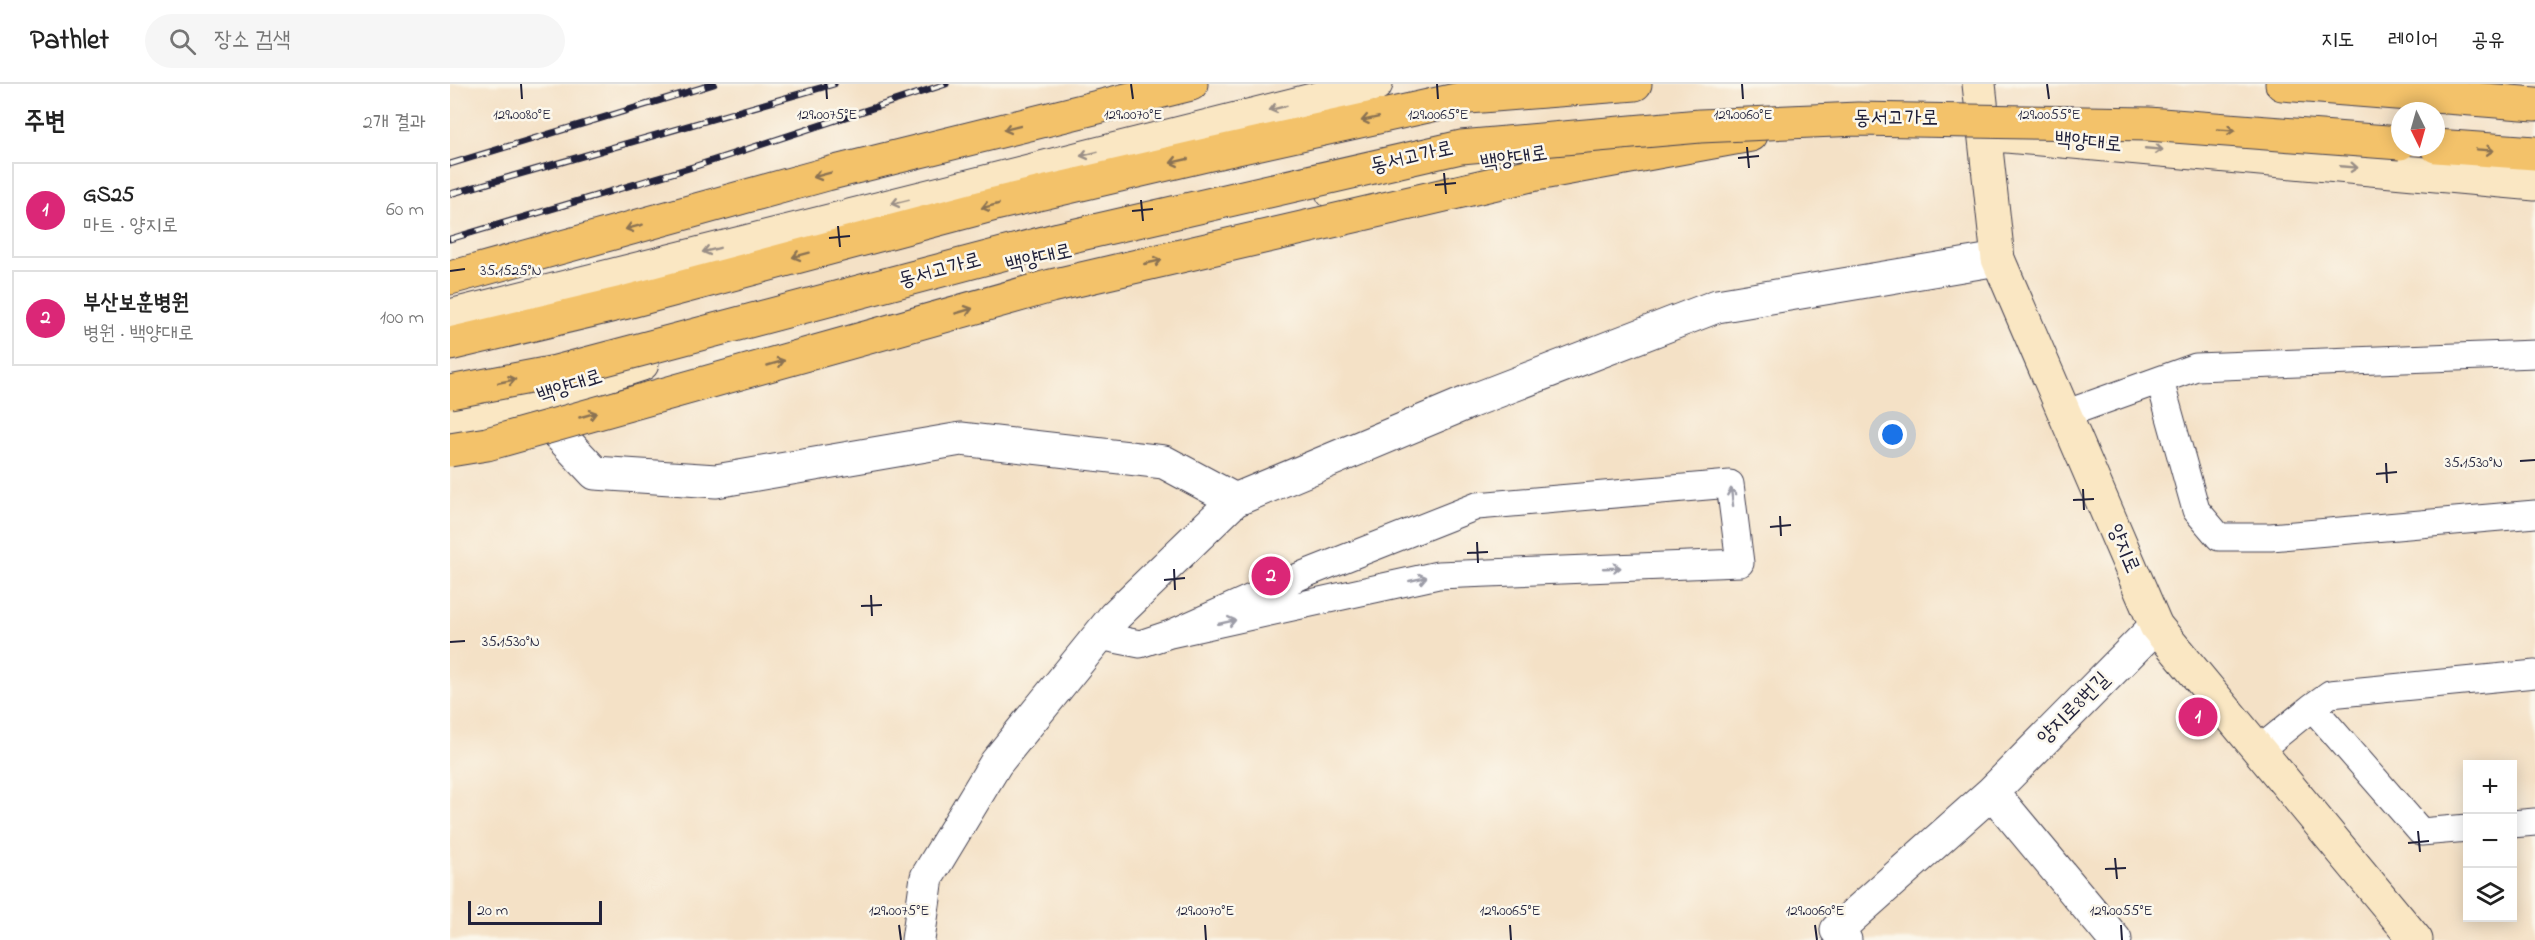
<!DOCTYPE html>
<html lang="ko">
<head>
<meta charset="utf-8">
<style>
	:root { --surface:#fff; --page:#f6f6f6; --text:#222; --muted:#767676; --line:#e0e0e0; --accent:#db2777 }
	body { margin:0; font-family:"Indie Flower","Poor Story",sans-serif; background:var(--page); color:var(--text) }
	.controls { position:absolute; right:18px; bottom:18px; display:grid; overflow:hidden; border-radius:0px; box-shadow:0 3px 15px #0003 }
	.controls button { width:54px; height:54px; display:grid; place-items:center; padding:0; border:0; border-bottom:2px solid var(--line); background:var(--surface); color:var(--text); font:30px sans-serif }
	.compass { position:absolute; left:1941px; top:18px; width:54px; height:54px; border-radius:50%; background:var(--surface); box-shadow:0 3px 15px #0003; rotate:175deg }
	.scale { position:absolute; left:18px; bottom:15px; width:134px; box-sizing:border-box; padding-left:6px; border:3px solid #22223b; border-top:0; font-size:16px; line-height:21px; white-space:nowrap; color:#22223b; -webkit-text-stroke:4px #fbf7ec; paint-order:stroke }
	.you { position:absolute; left:1443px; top:351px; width:21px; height:21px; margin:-15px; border:4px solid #fff; border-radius:50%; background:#1a73e8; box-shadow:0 0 0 9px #1a73e833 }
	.badge { display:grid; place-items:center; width:39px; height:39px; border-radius:50%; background:var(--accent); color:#fff; font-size:20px; font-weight:700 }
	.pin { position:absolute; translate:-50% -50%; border:3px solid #fff; box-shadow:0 2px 6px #0006 }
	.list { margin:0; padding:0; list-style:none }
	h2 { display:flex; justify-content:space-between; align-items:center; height:78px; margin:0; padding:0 24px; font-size:26px }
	h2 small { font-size:20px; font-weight:400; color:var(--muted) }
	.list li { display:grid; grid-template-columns:39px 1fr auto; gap:18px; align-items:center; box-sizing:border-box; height:96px; margin:0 12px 12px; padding:0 12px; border:2px solid var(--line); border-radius:0px }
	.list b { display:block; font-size:22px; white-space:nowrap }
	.list p { margin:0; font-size:20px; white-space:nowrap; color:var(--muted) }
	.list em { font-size:20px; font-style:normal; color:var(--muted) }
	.icon { flex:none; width:33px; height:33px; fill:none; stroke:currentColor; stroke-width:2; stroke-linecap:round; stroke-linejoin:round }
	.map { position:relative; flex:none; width:2085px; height:856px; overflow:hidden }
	header { display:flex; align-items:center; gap:36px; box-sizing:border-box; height:84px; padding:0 30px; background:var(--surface); border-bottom:2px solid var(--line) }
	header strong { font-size:28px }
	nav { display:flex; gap:33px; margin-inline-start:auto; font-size:21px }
	.search { width:420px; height:54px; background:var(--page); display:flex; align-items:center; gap:15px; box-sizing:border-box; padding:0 21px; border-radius:33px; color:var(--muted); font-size:22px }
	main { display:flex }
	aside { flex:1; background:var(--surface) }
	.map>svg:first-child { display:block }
</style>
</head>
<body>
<header>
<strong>Pathlet</strong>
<div class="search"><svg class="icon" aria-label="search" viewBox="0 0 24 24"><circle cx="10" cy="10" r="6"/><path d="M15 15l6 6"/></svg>장소 검색</div>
<nav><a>지도</a><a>레이어</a><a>공유</a></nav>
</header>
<main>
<aside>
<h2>주변<small>2개 결과</small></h2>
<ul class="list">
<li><span class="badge">1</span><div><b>GS25</b><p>마트 · 양지로</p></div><em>60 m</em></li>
<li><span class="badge">2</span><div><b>부산보훈병원</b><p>병원 · 백양대로</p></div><em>100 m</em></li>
</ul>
</aside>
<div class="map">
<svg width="2085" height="856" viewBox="0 0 2085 856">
	<rect width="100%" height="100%" fill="#fbf7ec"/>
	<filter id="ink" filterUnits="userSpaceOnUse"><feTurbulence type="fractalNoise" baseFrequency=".0167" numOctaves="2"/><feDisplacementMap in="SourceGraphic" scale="12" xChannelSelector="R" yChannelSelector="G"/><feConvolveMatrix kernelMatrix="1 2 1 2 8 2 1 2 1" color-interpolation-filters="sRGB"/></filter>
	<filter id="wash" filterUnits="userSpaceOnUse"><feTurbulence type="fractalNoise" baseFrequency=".008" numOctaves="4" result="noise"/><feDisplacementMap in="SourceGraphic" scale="24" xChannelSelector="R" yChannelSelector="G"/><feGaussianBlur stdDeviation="1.35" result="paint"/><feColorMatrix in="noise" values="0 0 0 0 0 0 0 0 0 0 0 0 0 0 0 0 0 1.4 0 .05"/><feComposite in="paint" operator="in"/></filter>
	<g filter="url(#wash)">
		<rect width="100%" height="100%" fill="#f4e1c6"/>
	</g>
	<g filter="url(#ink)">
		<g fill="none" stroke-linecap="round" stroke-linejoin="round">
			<defs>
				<path id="lane" d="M1710 297 1746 426 1769 453H1821L2085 430
					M1615 330 1746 283 2085 270
					M649 552 690 560 720 550 988 491 1290 479 1280 400 1027 422 855 490 720 550
					M1862 623 1880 610 2085 590
					M1809 666 1862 623 1971 748 2018 744
					M2062 740 2085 738"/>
				<path id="street" d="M83 323 145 389 266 397 511 355 714 378 785 416
					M1542 708 1665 856
					M468 856 477 793 546 679 665 532 785 416 1019 318 1267 222 1548 175
					M1395 856 1387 846 1542 708 1706 542"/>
				<path id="secondary" d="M1529 0 1548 175 1706 542 1966 856
					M1546 51 2085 100
					M882 108 1097 69
					M0 232 926 0
					M0 334 78 317 192 280"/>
				<path id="primary" d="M1081 91 1301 51"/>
				<path id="highway" d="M1832 0 2085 20
					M1986 62 2085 69
					M0 194 377 90 741 0
					M0 260 173 219 545 120 756 71 1019 13 1185 0"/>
			</defs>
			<use href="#lane" stroke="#423f50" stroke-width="29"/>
			<use href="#street" stroke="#423f50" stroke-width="35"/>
			<use href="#secondary" stroke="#423f50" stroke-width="35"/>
			<use href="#primary" stroke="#423f50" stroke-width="35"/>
			<use href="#highway" stroke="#423f50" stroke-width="35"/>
			<use href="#lane" stroke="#fff" stroke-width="27"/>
			<use href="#street" stroke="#fff" stroke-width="33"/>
			<use href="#secondary" stroke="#fae7c3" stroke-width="33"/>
			<use href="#primary" stroke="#f3c26a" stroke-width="33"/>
			<use href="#highway" stroke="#f3c26a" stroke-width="33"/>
			<defs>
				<path id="rail" d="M0 80 264 0
					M0 110 384 0
					M0 155 246 82 496 0"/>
			</defs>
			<use href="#rail" stroke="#22223b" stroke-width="7"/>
			<use href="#rail" stroke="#fbf7ec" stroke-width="4.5" stroke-dasharray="14" stroke-linecap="butt"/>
			<defs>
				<path id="highway-bridge" d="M0 308 106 288 609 155 1011 63 1250 42 1408 35 1698 40 1950 59
					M0 366 37 360 601 202 1081 91"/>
			</defs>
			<use href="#highway-bridge" stroke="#423f50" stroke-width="35" stroke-linecap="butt"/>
			<use href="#highway-bridge" stroke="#f3c26a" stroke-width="33"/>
		</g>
		<defs><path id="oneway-shaft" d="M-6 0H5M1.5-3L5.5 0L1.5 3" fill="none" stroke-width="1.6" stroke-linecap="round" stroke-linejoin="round" transform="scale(1.5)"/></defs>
		<g stroke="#998e86">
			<use href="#oneway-shaft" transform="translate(828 24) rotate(166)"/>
			<use href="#oneway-shaft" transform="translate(1704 65) rotate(5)"/>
			<use href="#oneway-shaft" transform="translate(639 70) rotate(166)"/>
			<use href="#oneway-shaft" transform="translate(1899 83) rotate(5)"/>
			<use href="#oneway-shaft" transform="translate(450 118) rotate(166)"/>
			<use href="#oneway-shaft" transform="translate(261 166) rotate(166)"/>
		</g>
		<g stroke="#8a7252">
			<use href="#oneway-shaft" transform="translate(920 35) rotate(168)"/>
			<use href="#oneway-shaft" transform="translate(562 44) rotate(166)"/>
			<use href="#oneway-shaft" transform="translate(1776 46) rotate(4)"/>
			<use href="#oneway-shaft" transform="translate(2035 66) rotate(4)"/>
			<use href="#oneway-shaft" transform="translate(729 77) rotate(167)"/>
			<use href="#oneway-shaft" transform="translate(372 91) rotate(165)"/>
			<use href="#oneway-shaft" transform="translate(540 122) rotate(166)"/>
			<use href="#oneway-shaft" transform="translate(184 143) rotate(165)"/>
			<use href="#oneway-shaft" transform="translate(351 171) rotate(165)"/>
			<use href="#oneway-shaft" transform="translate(703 178) rotate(-13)"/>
			<use href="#oneway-shaft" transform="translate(514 227) rotate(-16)"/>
			<use href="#oneway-shaft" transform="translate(326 279) rotate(-16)"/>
			<use href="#oneway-shaft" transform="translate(57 297) rotate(-11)"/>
			<use href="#oneway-shaft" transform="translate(138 331) rotate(-16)"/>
		</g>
		<g stroke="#9c9ca7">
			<use href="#oneway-shaft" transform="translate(1282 413) rotate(-97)"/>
			<use href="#oneway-shaft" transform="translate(1162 484) rotate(-2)"/>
			<use href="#oneway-shaft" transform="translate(968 495) rotate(-13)"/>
			<use href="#oneway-shaft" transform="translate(777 538) rotate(-13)"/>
		</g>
	</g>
	<path fill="none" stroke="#22223b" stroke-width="2" d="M71 0 72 15M376 0 377 15M681 0 683 15M987 0 988 15M1292 0 1293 15M1597 0 1599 15M1297 63 1299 84M1288 74 1309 72M994 89 996 110M985 101 1006 99M691 116 693 137M682 127 703 125M388 142 390 163M379 154 400 152M0 187 15 185M2070 377 2085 376M1936 379 1937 399M1926 390 1947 388M1633 405 1634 426M1623 416 1644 415M1330 432 1331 452M1320 443 1341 441M1027 458 1028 479M1017 469 1038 468M724 485 725 506M714 496 735 494M421 511 422 532M411 522 432 521M0 558 15 557M1968 747 1970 768M1958 759 1979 757M1665 774 1667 795M1655 785 1676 784M449 841 451 856M755 841 756 856M1060 841 1061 856M1365 841 1367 856M1671 841 1672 856"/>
	<g text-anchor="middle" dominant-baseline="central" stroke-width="5" stroke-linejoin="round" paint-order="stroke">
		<g font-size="21" fill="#22223b" stroke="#fbf7ec">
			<text x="1446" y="35">동서고가로</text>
			<text transform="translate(1638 59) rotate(5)">백양대로</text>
			<text transform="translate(962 74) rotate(-13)">동서고가로</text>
			<text transform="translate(1064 75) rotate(-9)">백양대로</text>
			<text transform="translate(589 175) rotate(-13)">백양대로</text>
			<text transform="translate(490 187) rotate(-15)">동서고가로</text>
			<text transform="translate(120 303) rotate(-18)">백양대로</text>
			<text transform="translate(1673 465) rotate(67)">양지로</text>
			<text transform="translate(1624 625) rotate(-45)">양지로8번길</text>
		</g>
	</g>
	<g font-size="15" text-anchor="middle" fill="#22223b" stroke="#fbf7ec" stroke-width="5" stroke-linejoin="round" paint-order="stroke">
		<text x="72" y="35">129.0080°E</text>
		<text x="377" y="35">129.0075°E</text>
		<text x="683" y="35">129.0070°E</text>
		<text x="988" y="35">129.0065°E</text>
		<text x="1293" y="35">129.0060°E</text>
		<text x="1599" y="35">129.0055°E</text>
		<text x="61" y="191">35.1525°N</text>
		<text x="2024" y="383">35.1530°N</text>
		<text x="61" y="562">35.1530°N</text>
		<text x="449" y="831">129.0075°E</text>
		<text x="755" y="831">129.0070°E</text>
		<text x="1060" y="831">129.0065°E</text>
		<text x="1365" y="831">129.0060°E</text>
		<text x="1671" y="831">129.0055°E</text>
	</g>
</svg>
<div class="controls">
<button>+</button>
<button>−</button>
<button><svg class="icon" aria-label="layers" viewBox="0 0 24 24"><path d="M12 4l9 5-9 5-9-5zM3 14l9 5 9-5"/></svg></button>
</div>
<svg class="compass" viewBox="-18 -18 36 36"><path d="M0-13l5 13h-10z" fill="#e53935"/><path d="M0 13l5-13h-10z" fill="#767676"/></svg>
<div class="scale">20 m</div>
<div class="you"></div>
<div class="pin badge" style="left:1748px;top:633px">1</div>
<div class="pin badge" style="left:821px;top:492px">2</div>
</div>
</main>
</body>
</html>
